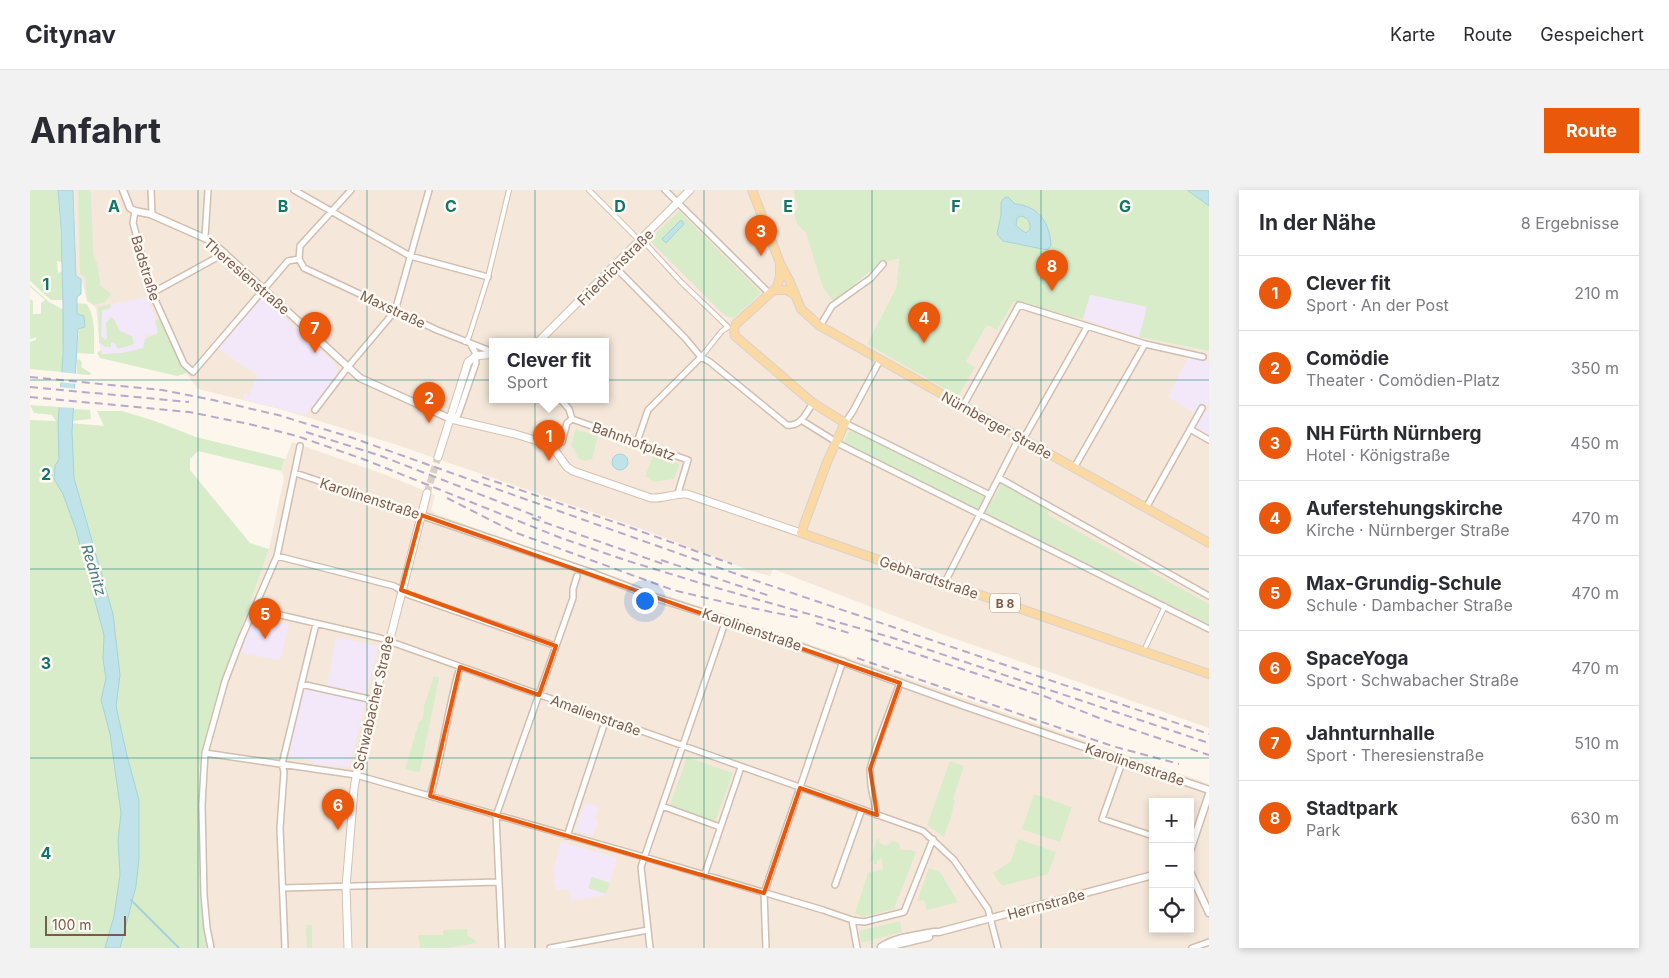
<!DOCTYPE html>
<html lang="de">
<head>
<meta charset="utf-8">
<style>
	:root { --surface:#fff; --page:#f2f2f3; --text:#2b2b33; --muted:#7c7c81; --line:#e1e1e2; --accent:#ea580c }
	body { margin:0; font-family:Inter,sans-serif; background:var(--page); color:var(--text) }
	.controls { position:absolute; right:15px; bottom:15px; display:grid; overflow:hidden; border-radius:0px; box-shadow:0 2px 8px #0003 }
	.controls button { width:45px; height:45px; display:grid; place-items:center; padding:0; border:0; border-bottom:1px solid var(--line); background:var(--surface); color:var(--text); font:25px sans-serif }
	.scale { position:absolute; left:15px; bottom:12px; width:81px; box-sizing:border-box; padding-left:5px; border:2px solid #7a5c4d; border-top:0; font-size:14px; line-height:18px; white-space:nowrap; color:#7a5c4d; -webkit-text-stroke:4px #fffaf3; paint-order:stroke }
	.you { position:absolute; left:614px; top:410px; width:18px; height:18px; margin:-12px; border:4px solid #fff; border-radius:50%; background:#1a73e8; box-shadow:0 0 0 8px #1a73e833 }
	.badge { display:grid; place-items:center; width:32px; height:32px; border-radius:50%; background:var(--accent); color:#fff; font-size:16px; font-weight:700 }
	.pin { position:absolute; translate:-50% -41px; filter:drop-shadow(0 1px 2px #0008) }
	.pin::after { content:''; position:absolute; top:26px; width:18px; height:15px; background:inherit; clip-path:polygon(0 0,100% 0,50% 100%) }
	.popup { position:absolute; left:459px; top:148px; width:120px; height:65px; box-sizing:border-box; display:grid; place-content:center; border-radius:0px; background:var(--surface); filter:drop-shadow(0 1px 4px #0005); font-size:16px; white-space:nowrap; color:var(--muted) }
	.popup b { font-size:19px; color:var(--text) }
	.popup::after { content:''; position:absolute; left:50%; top:100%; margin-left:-10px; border:10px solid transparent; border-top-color:var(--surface) }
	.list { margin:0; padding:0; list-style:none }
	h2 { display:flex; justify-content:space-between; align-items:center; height:65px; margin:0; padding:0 20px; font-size:21px }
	h2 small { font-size:16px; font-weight:400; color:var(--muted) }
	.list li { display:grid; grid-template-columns:32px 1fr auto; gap:15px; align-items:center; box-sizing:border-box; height:75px; padding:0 20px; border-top:1px solid var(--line) }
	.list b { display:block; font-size:19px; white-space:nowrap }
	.list p { margin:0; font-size:16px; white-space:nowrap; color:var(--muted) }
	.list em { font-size:16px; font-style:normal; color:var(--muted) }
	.icon { flex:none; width:28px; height:28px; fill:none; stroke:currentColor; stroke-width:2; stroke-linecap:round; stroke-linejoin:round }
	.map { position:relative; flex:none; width:1179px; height:758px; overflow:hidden; border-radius:0px }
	header { display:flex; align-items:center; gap:30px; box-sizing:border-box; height:70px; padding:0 25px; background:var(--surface); border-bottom:1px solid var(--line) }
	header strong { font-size:24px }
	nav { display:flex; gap:28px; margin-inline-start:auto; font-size:18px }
	.intro { display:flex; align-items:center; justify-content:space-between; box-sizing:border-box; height:120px; padding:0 30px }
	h1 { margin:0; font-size:35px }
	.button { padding:12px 22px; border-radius:0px; background:var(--accent); color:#fff; font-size:18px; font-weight:700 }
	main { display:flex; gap:30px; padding:0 30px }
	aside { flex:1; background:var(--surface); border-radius:0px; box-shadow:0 2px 8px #0003 }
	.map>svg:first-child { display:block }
</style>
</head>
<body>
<header>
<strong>Citynav</strong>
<nav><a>Karte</a><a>Route</a><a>Gespeichert</a></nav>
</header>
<div class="intro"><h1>Anfahrt</h1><a class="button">Route</a></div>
<main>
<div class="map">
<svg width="1179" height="758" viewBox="0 0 1179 758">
	<rect width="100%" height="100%" fill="#fdf6ec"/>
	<path fill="#f5e8da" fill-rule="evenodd" d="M44 0H769L805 113 847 76 858 71 869 69 866 98 837 154 936 172 957 135 967 140 984 112 1053 129 1118 117 1110 147 1179 161V538L906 442 743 379 740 386 718 380 617 341 364 254 250 219 168 199 145 168 71 163 66 118 57 110 51 89 47 86ZM463 152H575V210H463Z
		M262 252 356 285 405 305 401 320 406 324 607 395V397L628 405 629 403 699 426 1179 594V758H177L170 707 169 585 171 562 186 510 239 359 254 288 251 281ZM1123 612H1160V739H1123Z"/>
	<path fill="#fde8e0" d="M619 51 698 128 691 135 612 57Z"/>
	<path fill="#f3e8fa" d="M1059 105 1118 117 1109 147 1053 129Z
		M117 107 132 145H116L117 166 71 163 69 117Z
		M232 107 305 173 307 182 306 185 275 225 213 209 214 204 219 205 228 185 187 158Z
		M1158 167 1179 172V213L1178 215 1169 216 1165 223 1138 207Z
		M1179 218V245L1165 237 1173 221 1176 222Z
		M222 426 259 435 250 470 211 463Z
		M306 447 348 456 336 504 297 495Z
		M273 497 335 512 319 577 285 574 282 571 259 567Z
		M555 613 569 617 565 630 568 631 563 646 545 641Z
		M531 652 587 668 576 705 541 711 540 699 525 700 526 693 523 691 526 684 523 682Z"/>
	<path fill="#d8ecc9" d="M0 0H28L32 72 27 71 28 83 32 81 33 110H21L0 91Z
		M48 0H59L61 4 63 61 64 68 67 73 70 93 69 94 81 104 75 112 64 115 57 111 55 87 50 83Z
		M763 0H1157L1179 16V161L1109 147 1117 117 1060 105 1053 129 984 112 967 140 957 135 936 172 945 177 928 206 837 154 866 98 869 69C843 72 824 97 805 113L793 98 776 43 767 34 764 23 768 18Z
		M649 21 731 103 704 128 695 126 619 50Z
		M0 95 19 112 34 120 32 182 0 179V152L6 150V147L0 149V109L3 111V124H11V113L15 110 0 97Z
		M46 113 57 114C66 129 64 147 64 164L47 163 49 140 55 136 54 127 47 124Z
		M80 114 81 117 78 119 72 120 71 146 75 150 77 148 76 133 81 127 84 129 90 141 102 146 104 154 88 159 85 153 81 152V157H76L69 153 68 117Z
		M131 128 159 181 154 184 147 186 70 168 67 163 71 160 72 164 92 163 113 158 115 149 128 143 125 131Z
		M49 169 52 172 51 177 61 183 60 185 47 184V170Z
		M0 215 29 217 28 232 74 236 67 221H92L122 230 166 247 255 269 251 281 168 261 160 269V280L220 353 239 359 186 510 171 562 169 585 170 707 177 758H0V230L26 231 22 225 4 223Z
		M43 219 60 220 61 229 42 231Z
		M546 238 549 241 559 243V244L568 245 562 269 555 271 549 269 541 255Z
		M820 240 964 309 972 292 1019 319 1018 325 1179 414V434L813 253Z
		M623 265 649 274 644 289 623 292 618 287H615Z
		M404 486 409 488 390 581 387 582 375 579 389 532 393 529 394 516Z
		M657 567 703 583 685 632 640 615Z
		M920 571 934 576 923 609 925 610 922 619 923 620 914 647 897 635Z
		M1004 604 1042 617 1030 652 992 639Z
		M847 649 850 650 848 652 856 656 863 651 869 653 870 660H880L886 662 864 719 833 727 825 723 838 683 853 679 852 669 847 670V674H844V670H841L838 675Z
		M988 649 1026 662 1018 684 972 696 963 683 981 671Z
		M899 678 910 682 928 712 897 720 894 710 887 711Z
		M562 687 580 693 576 704 558 698Z
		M870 731 872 742 831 753 829 741Z
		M276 735H282V758H277Z
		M437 739 438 746 445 750 447 753 417 758H390L388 745H413V740Z"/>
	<path fill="#bfe3e8" stroke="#a5d3da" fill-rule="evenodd" d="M28 0H43L46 86 51 89V104L47 107V124L54 126 55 137 48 139 42 242 44 288 83 424 90 485 86 516 97 566 109 610V668L106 696 90 758H75L84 726 90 685 88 650 91 623 80 544 71 510 76 488 73 469 74 445 46 340 33 304 24 289 25 276 29 269 28 233 33 165V114L31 38Z
		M1157 0H1179V16Z
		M978 7 985 14C1009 16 1020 33 1021 56L1017 60 973 51 967 44 971 25V12L974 8ZM991 26C999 28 1000 32 1000 39L996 43 990 39 986 35 987 28Z
		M651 30 654 34 636 53 632 49Z
		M582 272a8 8 0 1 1 16 0a8 8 0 1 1-16 0Z"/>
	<path fill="#fdf6ec" d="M29 182 49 184 48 194 28 192Z
		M28 197 48 199 45 218 26 217Z"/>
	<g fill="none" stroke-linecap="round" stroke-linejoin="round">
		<path stroke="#a5d3da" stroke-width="2" d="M101 710 149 758"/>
		<path stroke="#dcd0c4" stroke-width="7" stroke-dasharray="7 3.5" stroke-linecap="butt" d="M397 303 408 267"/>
		<defs>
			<path id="pedestrian" d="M559 0 610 51 615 53 651 92 698 137
				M435 152 439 147 458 87 479 0
				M671 167 692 141 698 137
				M1116 456 1135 416"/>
			<path id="minor" d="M121 0 122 25
				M264 0 380 66 458 87
				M321 0 270 56 269 69 274 78 407 140 463 162
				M635 0 740 104
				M105 21 103 33 122 103 154 174 163 182 258 71 269 69
				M175 47 178 0
				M584 76 655 148 671 167 680 172 757 235C771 237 776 223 783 213
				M122 103 195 63
				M790 136 802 116 841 88 853 74
				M850 170 823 221 815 233 960 305
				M531 210 539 219 542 229
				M933 216 989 115 1115 154 1173 167
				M285 220 317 178 365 121 399 0
				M421 229 428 225 446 173 445 162 441 155
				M542 229 658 270 648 303
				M771 230 811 255 1179 439
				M1160 239 1179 250
				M607 252 618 220 671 167
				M521 255 532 252 537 233 542 229
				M1044 278 1115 154
				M265 283 391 325
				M969 288 1179 406
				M1116 318 1172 218
				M247 366 364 396 379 405 526 456
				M915 392 987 252 995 246 1057 137
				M224 419 350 448 893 641 924 670 958 719 968 758
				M271 494 343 510
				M175 563 326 585 614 667 793 720 822 730 834 732 874 722 903 649
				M1093 570 1072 629 1123 646
				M400 606C413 564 417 520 430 477
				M632 616 690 637
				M847 625 841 596 840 579 847 555 870 493
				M537 646 576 529
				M674 686 711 577
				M805 695 832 619
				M253 698 469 692
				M822 730 827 758
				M181 758 177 738 174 705 172 615 175 563 195 491 211 449 247 366 270 256
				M255 758 250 638 254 582 252 574 286 434
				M472 758 466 626 543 408V399L547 386
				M520 758 618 740
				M620 758 611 677 696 430
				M736 758 734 703 813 471
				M1162 758 1179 752"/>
			<path id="tertiary" d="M93 0 100 18 105 21 120 24 181 51 330 188 421 229
				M391 325 559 382 627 408 696 430 932 515 1179 600
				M1160 661 1179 604
				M1160 682 1179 723
				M851 757C865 747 888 745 904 742H909L1123 685
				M851 757H858L899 747"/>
			<path id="secondary" d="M508 152 660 0
				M421 229 485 244 521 255 537 277 543 281 621 308C634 309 644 303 657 304L771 343
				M408 267 438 172 446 166 463 164
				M318 758 316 697 324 599 328 575 397 303"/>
			<path id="primary" d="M722 0 750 73 759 90 771 119 790 136 1179 353
				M750 73V87L747 97 706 134 704 139 705 146 783 213 815 233 797 272 771 343 1179 484
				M744 100H756L765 105"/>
		</defs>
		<use href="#pedestrian" stroke="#d1beb0" stroke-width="6"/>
		<use href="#minor" stroke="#d1beb0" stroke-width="8"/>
		<use href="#tertiary" stroke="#d1beb0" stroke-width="9"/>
		<use href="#secondary" stroke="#d6c0b0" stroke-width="9"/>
		<use href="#primary" stroke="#dad1cd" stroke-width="10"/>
		<use href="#pedestrian" stroke="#fff" stroke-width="4"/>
		<use href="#minor" stroke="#fff" stroke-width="5"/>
		<use href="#tertiary" stroke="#fff" stroke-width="6"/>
		<use href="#secondary" stroke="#fff" stroke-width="7"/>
		<use href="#primary" stroke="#fbd9a5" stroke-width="8"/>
		<path stroke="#b9a8c9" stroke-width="2" stroke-dasharray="8 5" stroke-linecap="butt" d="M0 187 132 200 183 210 248 225 320 247 715 387 1179 544
			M0 197 159 212
			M0 207 159 222 219 234 267 246 333 269 531 348 595 370 680 396 860 447 1179 553
			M276 242 351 266 511 328
			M452 287 596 336 702 374
			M417 308 484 342 643 400 702 414 771 428
			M502 328 636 375
			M631 370 740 406
			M786 433 819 443
			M841 449 1014 506 1074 530 1179 565
			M827 468 1082 556 1149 574"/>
	</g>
	<path fill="none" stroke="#e8590c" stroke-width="4" stroke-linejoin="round" d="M391 325 870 493 840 579 847 625 770 598 734 703 400 606 430 477 509 505 526 456 371 400Z"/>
	<path fill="none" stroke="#0f766e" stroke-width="1" stroke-opacity="0.55" d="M168 0V758M337 0V758M505 0V758M674 0V758M842 0V758M1011 0V758M0 190H1179M0 379H1179M0 568H1179"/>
	<g text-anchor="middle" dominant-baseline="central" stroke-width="5" stroke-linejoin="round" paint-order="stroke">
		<rect fill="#fffaf3" stroke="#a28b7f" stroke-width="1" x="960" y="403.5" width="30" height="19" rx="4"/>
		<g font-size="12" font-weight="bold" fill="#7a5c4d">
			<text x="975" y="413">B 8</text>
		</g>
		<g font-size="14" fill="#7a5c4d" stroke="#fffaf3">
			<text transform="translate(585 77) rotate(-45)">Friedrichstraße</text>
			<text transform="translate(116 78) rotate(73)">Badstraße</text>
			<text transform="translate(217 86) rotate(41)">Theresienstraße</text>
			<text transform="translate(363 119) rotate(25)">Maxstraße</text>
			<text transform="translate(967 235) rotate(29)">Nürnberger Straße</text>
			<text transform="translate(604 251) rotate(20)">Bahnhofplatz</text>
			<text transform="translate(340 308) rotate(18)">Karolinenstraße</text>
			<text transform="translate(899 387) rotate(19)">Gebhardtstraße</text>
			<text transform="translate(722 439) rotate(19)">Karolinenstraße</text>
			<text transform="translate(343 513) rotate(-77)">Schwabacher Straße</text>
			<text transform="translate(566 525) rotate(20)">Amalienstraße</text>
			<text transform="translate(1105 574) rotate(19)">Karolinenstraße</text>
			<text transform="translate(1016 714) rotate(-15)">Herrnstraße</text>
		</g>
		<g font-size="15" font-style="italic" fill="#437c86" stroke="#fffaf3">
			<text transform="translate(64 380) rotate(73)">Rednitz</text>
		</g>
	</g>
	<g font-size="16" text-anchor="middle" font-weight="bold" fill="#0f766e" stroke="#fffaf3" stroke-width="5" stroke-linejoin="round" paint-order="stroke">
		<text x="84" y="22">A</text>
		<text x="253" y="22">B</text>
		<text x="421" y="22">C</text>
		<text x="590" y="22">D</text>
		<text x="758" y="22">E</text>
		<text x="926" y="22">F</text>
		<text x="1095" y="22">G</text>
		<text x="16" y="100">1</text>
		<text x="16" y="290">2</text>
		<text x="16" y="479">3</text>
		<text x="16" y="669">4</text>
	</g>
</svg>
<div class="controls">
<button>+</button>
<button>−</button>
<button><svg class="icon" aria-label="locate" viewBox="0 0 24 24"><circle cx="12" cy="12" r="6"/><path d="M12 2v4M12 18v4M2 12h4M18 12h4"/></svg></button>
</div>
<div class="scale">100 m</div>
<div class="you"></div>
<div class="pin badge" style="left:519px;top:271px">1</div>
<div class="popup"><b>Clever fit</b>Sport</div>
<div class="pin badge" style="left:399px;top:233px">2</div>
<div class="pin badge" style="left:731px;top:66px">3</div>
<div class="pin badge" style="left:894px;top:153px">4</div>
<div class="pin badge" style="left:235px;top:449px">5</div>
<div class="pin badge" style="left:308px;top:640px">6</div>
<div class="pin badge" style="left:285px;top:163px">7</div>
<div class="pin badge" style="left:1022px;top:101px">8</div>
</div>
<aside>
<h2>In der Nähe<small>8 Ergebnisse</small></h2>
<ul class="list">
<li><span class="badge">1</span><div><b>Clever fit</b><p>Sport · An der Post</p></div><em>210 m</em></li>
<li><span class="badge">2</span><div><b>Comödie</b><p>Theater · Comödien-Platz</p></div><em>350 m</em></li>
<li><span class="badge">3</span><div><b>NH Fürth Nürnberg</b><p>Hotel · Königstraße</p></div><em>450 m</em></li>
<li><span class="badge">4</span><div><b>Auferstehungskirche</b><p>Kirche · Nürnberger Straße</p></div><em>470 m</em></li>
<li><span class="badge">5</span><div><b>Max-Grundig-Schule</b><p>Schule · Dambacher Straße</p></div><em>470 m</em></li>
<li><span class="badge">6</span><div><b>SpaceYoga</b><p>Sport · Schwabacher Straße</p></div><em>470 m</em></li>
<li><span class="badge">7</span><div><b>Jahnturnhalle</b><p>Sport · Theresienstraße</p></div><em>510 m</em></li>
<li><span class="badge">8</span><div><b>Stadtpark</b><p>Park</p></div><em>630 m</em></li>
</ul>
</aside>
</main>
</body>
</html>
